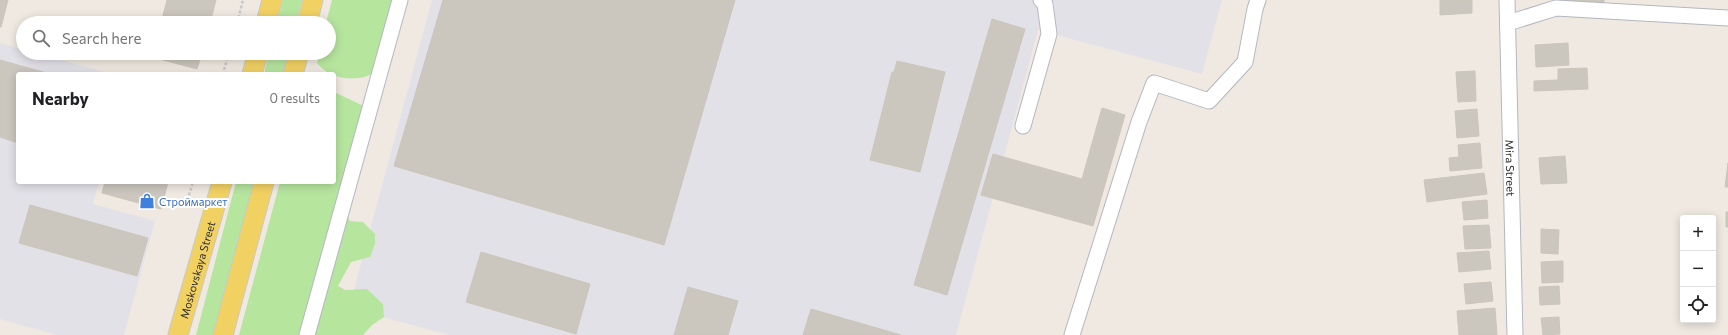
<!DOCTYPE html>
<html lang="en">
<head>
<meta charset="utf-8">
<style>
	:root { --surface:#fff; --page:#f6f6f6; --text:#202124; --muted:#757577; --line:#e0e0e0 }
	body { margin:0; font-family:Commissioner,sans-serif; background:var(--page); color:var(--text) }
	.controls { position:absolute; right:12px; bottom:12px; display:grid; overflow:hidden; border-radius:4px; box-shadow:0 2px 10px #0003 }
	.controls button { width:36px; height:36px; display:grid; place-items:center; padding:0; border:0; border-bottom:1px solid var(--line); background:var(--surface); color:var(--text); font:20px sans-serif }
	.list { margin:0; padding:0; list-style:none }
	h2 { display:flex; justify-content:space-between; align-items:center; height:52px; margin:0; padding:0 16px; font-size:17px }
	h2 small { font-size:13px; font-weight:400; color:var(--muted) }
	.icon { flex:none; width:22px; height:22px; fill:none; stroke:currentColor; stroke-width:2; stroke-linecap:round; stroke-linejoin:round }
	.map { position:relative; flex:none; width:1728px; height:335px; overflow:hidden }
	.search { position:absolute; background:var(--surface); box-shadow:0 2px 10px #0003; left:16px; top:16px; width:320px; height:44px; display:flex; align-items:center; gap:10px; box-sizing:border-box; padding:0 14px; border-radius:22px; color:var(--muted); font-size:15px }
	.panel { position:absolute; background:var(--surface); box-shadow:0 2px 10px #0003; left:16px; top:72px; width:320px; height:112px; border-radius:4px }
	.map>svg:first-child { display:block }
</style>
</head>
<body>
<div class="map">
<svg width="1728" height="335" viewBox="0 0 1728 335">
	<rect width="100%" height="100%" fill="#efe9e1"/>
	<path fill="#e3e1e8" d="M432 0H1222L1202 74 1038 30 956 335H449L349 308Z
		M0 43 23 50V53H35L112 74H18V182H99L93 204 155 221 124 335H57L0 319Z"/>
	<path fill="#b6e59e" d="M283 0H302L296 23H277Z
		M332 0H401L379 71C373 73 365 78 358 78 343 80 326 75 317 63L319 53H329V23H326Z
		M269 53H288L283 74H264Z
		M334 92 368 108 347 215 350 221 363 222 375 234V244L370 257 351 262 338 286 345 290 367 289 383 304 384 317 372 325 363 335H239L280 182H334Z
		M236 182H255L214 335H196Z"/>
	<path fill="#cbc7bf" stroke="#cbc5ba" d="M0 0H8L1 27H0Z
		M167 0H216L210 23H161Z
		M443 0H735L664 245 394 166Z
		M1440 0H1472V13L1440 15Z
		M1564 0H1604V4L1564 2Z
		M992 19 1025 29 947 295 914 285Z
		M1568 43 1569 65 1536 67 1535 45Z
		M153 53H202L197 69 152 57Z
		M0 60 50 74H18V143L0 137Z
		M897 61 945 72 920 172 870 160 892 72H894Z
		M1587 68 1588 89 1534 91V81L1558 80V69Z
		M1475 71 1476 101 1458 102 1456 72Z
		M1102 108 1125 115 1093 226 981 195 993 154 1082 179Z
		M1477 109 1479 136 1457 138 1455 111Z
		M1480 143 1482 168 1450 171 1449 158 1459 157 1458 145Z
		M1565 156 1567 183 1541 184 1539 158Z
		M1728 163V187H1725Z
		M1484 173 1487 194 1427 202 1424 180Z
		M105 182H168L161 209 102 193Z
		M1487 200 1488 218 1464 220 1462 202Z
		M30 205 148 238 137 276 19 243Z
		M1726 212H1728V227H1726Z
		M1489 225 1491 248 1465 249 1463 226Z
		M1541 229 1559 230 1558 254 1541 253Z
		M1489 251 1491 269 1459 272 1457 253Z
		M481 252 590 284 576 334 466 302Z
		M1563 261V282L1542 283 1541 262Z
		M1491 282 1493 301 1466 304 1464 284Z
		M1559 286 1560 304 1540 305 1539 287Z
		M688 287 738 301 728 335H674Z
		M1495 308 1497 335H1459L1457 311Z
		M811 309 901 335H803Z
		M1559 317 1560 334 1543 335 1541 318Z"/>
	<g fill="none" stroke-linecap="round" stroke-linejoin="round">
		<defs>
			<g id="minor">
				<path id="s1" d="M1507 0 1515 335"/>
				<path d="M1508 23 1556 8 1728 18"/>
				<path d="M1023 126 1049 34 1045 4 1041 0"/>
				<path d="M307 335 400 0"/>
				<path d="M1072 335 1139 122 1154 83 1209 101 1245 62 1255 9 1258 0"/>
			</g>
			<g id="major">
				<path d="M266 23 272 0"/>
				<path d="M307 23 313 0"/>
				<path d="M252 74 258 53"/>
				<path d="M293 74 299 53"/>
				<path id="s2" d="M178 335 222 182"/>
				<path d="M223 335 264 182"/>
			</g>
		</defs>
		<use href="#minor" stroke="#b4b7c1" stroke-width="17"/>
		<use href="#major" stroke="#c9c9c9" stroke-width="21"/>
		<path stroke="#c9c9c9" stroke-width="2.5" stroke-dasharray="3 2" stroke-linecap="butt" d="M237 23 243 0
			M224 70 229 53
			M186 205 193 182"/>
		<use href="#minor" stroke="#fff" stroke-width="15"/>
		<use href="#major" stroke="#f2d163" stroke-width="19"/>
	</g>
	<defs>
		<symbol id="shop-bare" viewBox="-9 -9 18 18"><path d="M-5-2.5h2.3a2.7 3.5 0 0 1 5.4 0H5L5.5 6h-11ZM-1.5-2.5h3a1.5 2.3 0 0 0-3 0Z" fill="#3f7fe0" stroke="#fff" stroke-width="2.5" paint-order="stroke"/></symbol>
	</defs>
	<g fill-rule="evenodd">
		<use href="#shop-bare" x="136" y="190" width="22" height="22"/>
	</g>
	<g text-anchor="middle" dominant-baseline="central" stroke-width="4" stroke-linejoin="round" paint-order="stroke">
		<g font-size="11" fill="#2e2e2e" stroke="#fff">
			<text stroke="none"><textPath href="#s1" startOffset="168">Mira Street</textPath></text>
			<text stroke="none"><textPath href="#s2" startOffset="68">Moskovskaya Street</textPath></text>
		</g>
		<g font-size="11" fill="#366cbe" stroke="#fff" text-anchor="start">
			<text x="159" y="201">Строймаркет</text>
		</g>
	</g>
</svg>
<div class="controls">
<button>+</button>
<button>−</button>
<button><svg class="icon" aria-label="locate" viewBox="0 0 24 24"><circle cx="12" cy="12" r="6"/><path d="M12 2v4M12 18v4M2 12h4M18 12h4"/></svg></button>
</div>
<div class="search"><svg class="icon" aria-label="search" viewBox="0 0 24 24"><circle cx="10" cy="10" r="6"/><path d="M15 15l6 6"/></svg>Search here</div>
<section class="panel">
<h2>Nearby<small>0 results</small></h2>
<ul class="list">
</ul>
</section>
</div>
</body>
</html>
